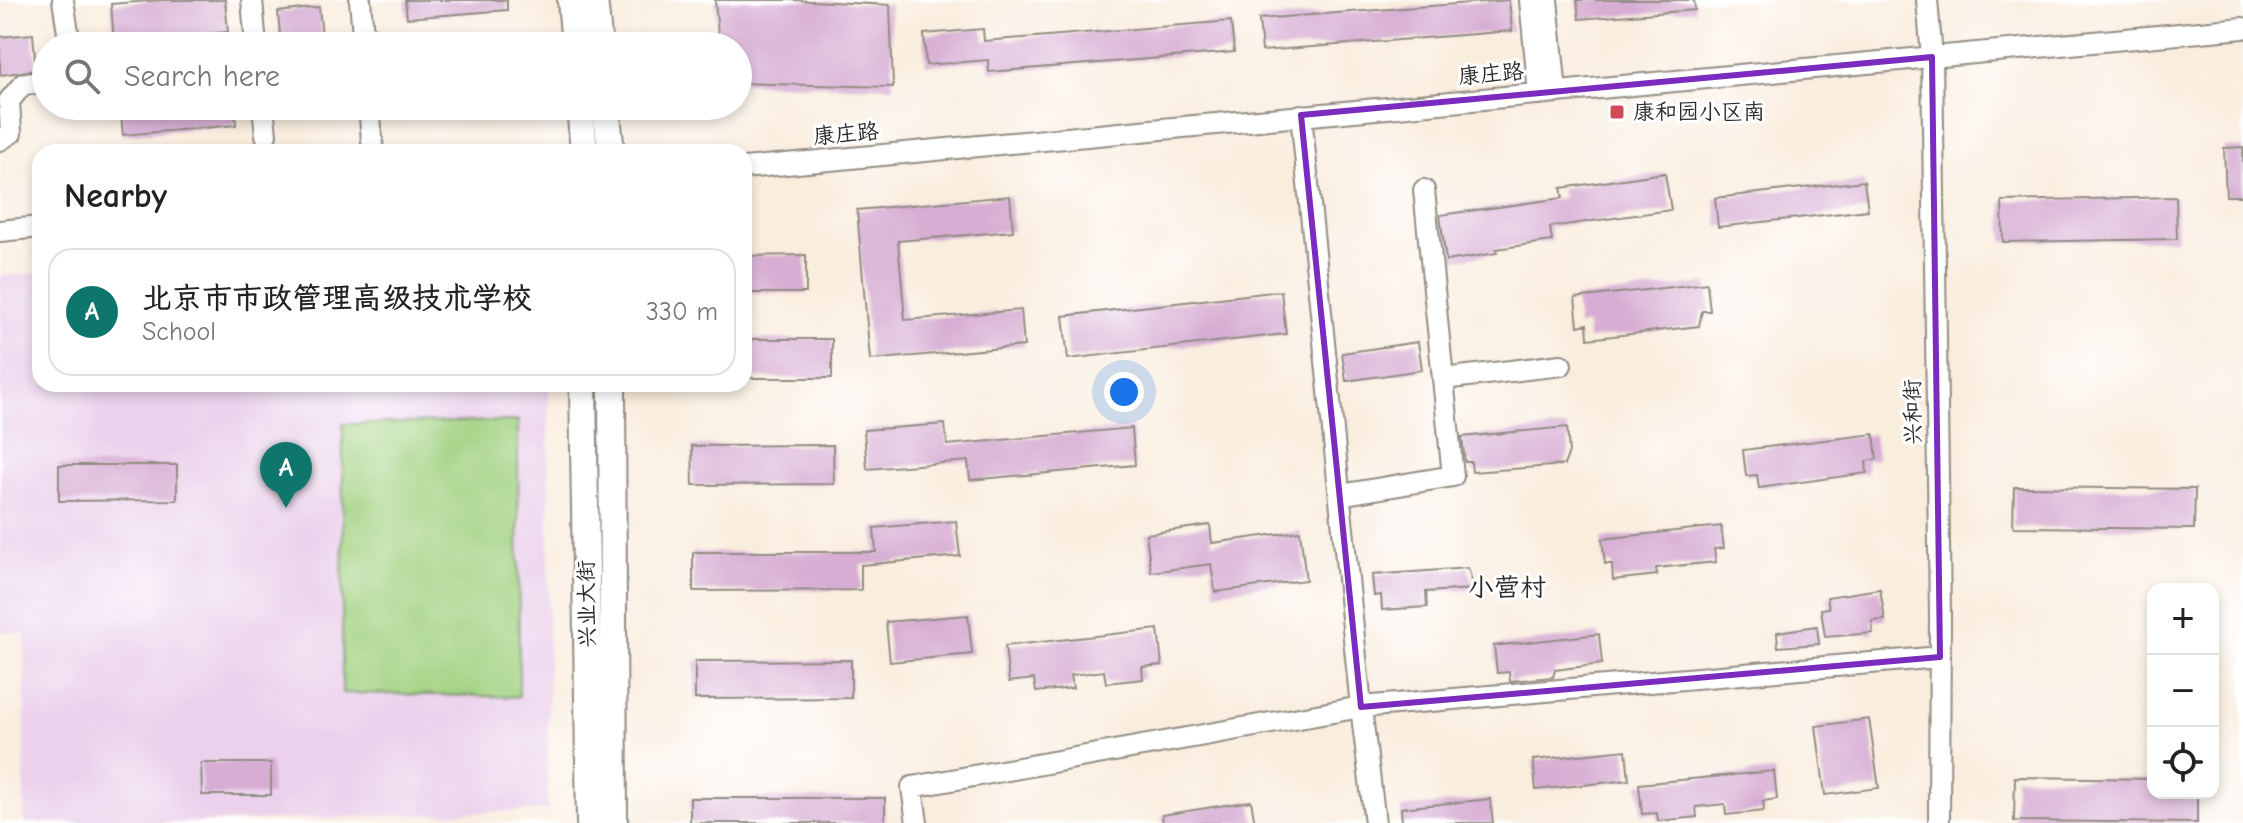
<!DOCTYPE html>
<html lang="en">
<head>
<meta charset="utf-8">
<style>
	:root { --surface:#fff; --page:#f2f2f2; --text:#222; --muted:#767676; --line:#e0e0e0; --accent:#0f766e }
	body { margin:0; font-family:"Comic Neue","LXGW WenKai TC",sans-serif; background:var(--page); color:var(--text) }
	.controls { position:absolute; right:24px; bottom:24px; display:grid; overflow:hidden; border-radius:16px; box-shadow:0 4px 12px #0003 }
	.controls button { width:72px; height:72px; display:grid; place-items:center; padding:0; border:0; border-bottom:2px solid var(--line); background:var(--surface); color:var(--text); font:40px sans-serif }
	.you { position:absolute; left:1124px; top:392px; width:28px; height:28px; margin:-20px; border:6px solid #fff; border-radius:50%; background:#1a73e8; box-shadow:0 0 0 12px #1a73e833 }
	.badge { display:grid; place-items:center; width:52px; height:52px; border-radius:50%; background:var(--accent); color:#fff; font-size:26px; font-weight:700 }
	.pin { position:absolute; translate:-50% -66px; filter:drop-shadow(0 2px 4px #0008) }
	.pin::after { content:''; position:absolute; top:42px; width:28px; height:24px; background:inherit; clip-path:polygon(0 0,100% 0,50% 100%) }
	.list { margin:0; padding:0; list-style:none }
	h2 { display:flex; justify-content:space-between; align-items:center; height:104px; margin:0; padding:0 32px; font-size:34px }
	h2 small { font-size:26px; font-weight:400; color:var(--muted) }
	.list li { display:grid; grid-template-columns:52px 1fr auto; gap:24px; align-items:center; box-sizing:border-box; height:128px; margin:0 16px 16px; padding:0 16px; border:2px solid var(--line); border-radius:24px }
	.list b { display:block; font-size:30px; white-space:nowrap }
	.list p { margin:0; font-size:26px; white-space:nowrap; color:var(--muted) }
	.list em { font-size:26px; font-style:normal; color:var(--muted) }
	.icon { flex:none; width:44px; height:44px; fill:none; stroke:currentColor; stroke-width:2; stroke-linecap:round; stroke-linejoin:round }
	.map { position:relative; flex:none; width:2243px; height:823px; overflow:hidden }
	.search { position:absolute; background:var(--surface); box-shadow:0 4px 12px #0003; left:32px; top:32px; width:720px; height:88px; display:flex; align-items:center; gap:20px; box-sizing:border-box; padding:0 28px; border-radius:44px; color:var(--muted); font-size:30px }
	.panel { position:absolute; background:var(--surface); box-shadow:0 4px 12px #0003; left:32px; top:144px; width:720px; height:248px; border-radius:24px }
	.map>svg:first-child { display:block }
</style>
</head>
<body>
<div class="map">
<svg width="2243" height="823" viewBox="0 0 2243 823">
	<rect width="100%" height="100%" fill="#fff"/>
	<filter id="ink" filterUnits="userSpaceOnUse"><feTurbulence type="fractalNoise" baseFrequency=".0125" numOctaves="2"/><feDisplacementMap in="SourceGraphic" scale="16" xChannelSelector="R" yChannelSelector="G"/><feConvolveMatrix kernelMatrix="1 2 1 2 8 2 1 2 1" color-interpolation-filters="sRGB"/></filter>
	<filter id="wash" filterUnits="userSpaceOnUse"><feTurbulence type="fractalNoise" baseFrequency=".006" numOctaves="4" result="noise"/><feDisplacementMap in="SourceGraphic" scale="32" xChannelSelector="R" yChannelSelector="G"/><feGaussianBlur stdDeviation="1.8" result="paint"/><feColorMatrix in="noise" values="0 0 0 0 0 0 0 0 0 0 0 0 0 0 0 0 0 1.4 0 .05"/><feComposite in="paint" operator="in"/></filter>
	<g filter="url(#wash)">
		<rect width="100%" height="100%" fill="#f9edde"/>
		<path fill="#ebd1ec" d="M40 273V384H549L548 810 180 823H24L25 634 0 632V276Z"/>
		<path fill="#a1d180" stroke="#667e56" stroke-width="2" d="M518 421 519 697 342 693 343 424Z"/>
		<g id="blocks">
			<path fill="#d7add3" d="M162 0H225L228 32 114 42 111 4Z
				M405 0H507V10L407 18Z
				M715 0H792L890 5 893 87 738 83V46H719Z
				M1509 0 1512 31 1262 51 1259 19Z
				M1577 0H1694L1695 10 1579 19Z
				M319 7 323 46H281L278 12Z
				M1231 21 1234 52 989 72 988 60 926 65 924 34 983 29 984 41Z
				M33 34 36 70 0 75V37Z
				M120 106H235L236 125 123 135Z
				M2243 147V196H2226L2224 148Z
				M1665 173 1671 210 1550 227 1552 241 1496 249 1497 253 1446 261 1440 215 1563 198 1561 188Z
				M1864 181 1868 210 1718 227 1715 198Z
				M1010 196 1013 231 898 241 905 320 1021 310 1024 346 870 360 857 210Z
				M2176 197 2177 239 2003 242 2002 201Z
				M806 255V293H744V256Z
				M1707 283 1710 311H1702L1699 326 1588 339 1587 324 1578 326 1575 298Z
				M1281 291 1286 334 1068 359 1063 316Z
				M744 339H832V378H744Z
				M1418 342 1422 370 1346 381 1342 353Z
				M945 424 947 445 1132 428 1135 465 970 480 968 461 867 469 864 430Z
				M1567 427 1569 452 1564 465 1472 472 1471 462H1465L1462 437Z
				M1874 434 1877 459 1866 461 1867 473 1759 488 1757 475 1746 476 1743 450Z
				M833 445 834 484 693 485 692 446Z
				M59 465H177V500L59 501Z
				M2014 487 2195 489 2194 529 2013 527Z
				M956 521 960 556 861 565V590L693 591V552H876L874 528Z
				M1210 525 1212 543 1300 531 1306 580 1215 592 1211 564 1151 572 1146 534Z
				M1721 526 1724 548 1714 549 1716 562 1656 568 1657 575 1613 580 1612 564H1605L1602 539Z
				M1468 568 1474 589 1426 592 1427 607 1382 610 1381 595 1374 596 1372 575Z
				M1880 589 1885 620 1872 621 1873 633 1825 637 1821 609 1829 608 1827 597Z
				M968 615 972 654 890 662 886 622Z
				M1817 626 1819 644 1778 647 1777 632Z
				M1158 629 1162 665 1142 667 1143 679 1106 683 1104 671 1071 675 1073 688 1036 692 1034 679 1009 682 1005 646Z
				M1599 634 1602 664 1555 670 1553 677 1510 681 1509 672 1497 673 1494 646Z
				M851 660V698L695 699V661Z
				M1869 719 1879 788 1825 795 1816 726Z
				M1626 750 1629 780 1536 790 1533 760Z
				M201 763H271V795H202Z
				M1774 771 1777 799 1763 801 1764 811 1726 815 1725 804 1696 807 1697 817 1658 821 1657 813 1642 814 1639 784Z
				M2015 777 2153 779V793H2197V823L2014 821Z
				M690 798H885V823H690Z
				M1490 799 1493 823H1402L1401 808Z
				M1251 801 1255 823H1163L1162 815Z"/>
		</g>
	</g>
	<g filter="url(#ink)">
		<use href="#blocks" fill-opacity="0" stroke="#928c84" stroke-width="2"/>
		<g fill="none" stroke-linecap="round" stroke-linejoin="round">
			<defs>
				<path id="minor" d="M63 0 70 46
					M252 0 256 46
					M360 0 364 46
					M1530 0 1539 94
					M1547 0 1556 92
					M1927 0 1932 57 1940 615 1939 823
					M263 106 266 135
					M369 106 373 152
					M1301 115 1361 707 1375 823
					M0 140 11 133 9 101 23 84 46 82
					M744 168 2243 28
					M1424 190 1443 379
					M0 231 40 227
					M1340 495 1453 476 1443 379 1561 365
					M917 823 912 787 1361 707 1940 657"/>
				<path id="major" d="M571 0 575 46
					M594 0 599 46
					M580 106 584 152
					M606 106 611 152
					M583 384 590 823
					M612 384 614 823"/>
			</defs>
			<use href="#minor" stroke="#928c84" stroke-width="24"/>
			<use href="#major" stroke="#928c84" stroke-width="30"/>
			<use href="#minor" stroke="#fff" stroke-width="20"/>
			<use href="#major" stroke="#fff" stroke-width="26"/>
		</g>
	</g>
	<path fill="none" stroke="#7b2cbf" stroke-width="6" stroke-linejoin="round" d="M1932 57 1940 657 1361 707 1301 115Z"/>
	<rect fill="#d1495b" stroke="#fff" stroke-width="3" x="1609" y="104" width="16" height="16" rx="4"/>
	<g text-anchor="middle" dominant-baseline="central" stroke-width="6" stroke-linejoin="round" paint-order="stroke">
		<g font-size="22" fill="#2b2b2b" stroke="#fff">
			<text transform="translate(1491 74) rotate(-5)">康庄路</text>
			<text transform="translate(846 134) rotate(-5)">康庄路</text>
			<text transform="translate(1913 412) rotate(-91)">兴和街</text>
			<text transform="translate(587 604) rotate(-91)">兴业大街</text>
		</g>
		<g font-size="22" fill="#2b2b2b" stroke="#fff" text-anchor="start">
			<text x="1633" y="112">康和园小区南</text>
		</g>
		<g font-size="26" fill="#2b2b2b" stroke="#fff">
			<text x="1507" y="588">小营村</text>
		</g>
	</g>
</svg>
<div class="controls">
<button>+</button>
<button>−</button>
<button><svg class="icon" aria-label="locate" viewBox="0 0 24 24"><circle cx="12" cy="12" r="6"/><path d="M12 2v4M12 18v4M2 12h4M18 12h4"/></svg></button>
</div>
<div class="you"></div>
<div class="pin badge" style="left:286px;top:508px">A</div>
<div class="search"><svg class="icon" aria-label="search" viewBox="0 0 24 24"><circle cx="10" cy="10" r="6"/><path d="M15 15l6 6"/></svg>Search here</div>
<section class="panel">
<h2>Nearby<small></small></h2>
<ul class="list">
<li><span class="badge">A</span><div><b>北京市市政管理高级技术学校</b><p>School</p></div><em>330 m</em></li>
</ul>
</section>
</div>
</body>
</html>
